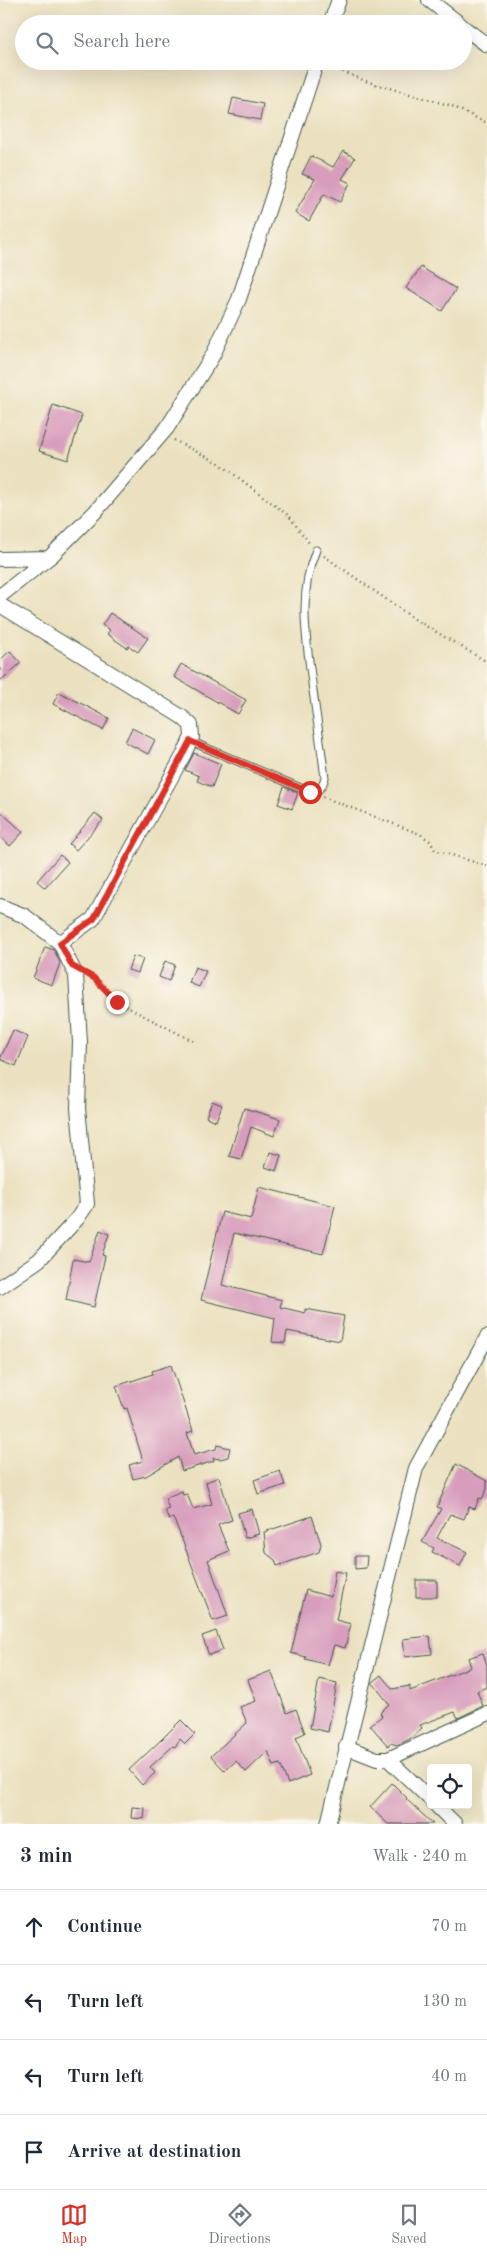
<!DOCTYPE html>
<html lang="en">
<head>
<meta charset="utf-8">
<style>
	:root { --surface:#fff; --page:#f2f2f3; --text:#1f2937; --muted:#747a83; --line:#e0e1e3; --accent:#d93025 }
	body { margin:0; font-family:"Old Standard TT",serif; background:var(--page); color:var(--text) }
	.controls { position:absolute; right:15px; bottom:15px; display:grid; overflow:hidden; border-radius:5px; box-shadow:0 5px 20px #0002 }
	.controls button { width:45px; height:45px; display:grid; place-items:center; padding:0; border:0; border-bottom:1px solid var(--line); background:var(--surface); color:var(--text); font:25px sans-serif }
	.stop { position:absolute; width:15px; height:15px; margin:-11px; border:4px solid #d93025; border-radius:50%; background:#fff }
	.stop.end { background:#d93025; border-color:#fff; box-shadow:0 1px 5px #0008 }
	.list { margin:0; padding:0; list-style:none }
	h2 { display:flex; justify-content:space-between; align-items:center; height:65px; margin:0; padding:0 20px; font-size:21px }
	h2 small { font-size:16px; font-weight:400; color:var(--muted) }
	.list li { display:grid; grid-template-columns:32px 1fr auto; gap:15px; align-items:center; box-sizing:border-box; height:75px; padding:0 20px; border-top:1px solid var(--line) }
	.list b { display:block; font-size:19px; white-space:nowrap }
	.list em { font-size:16px; font-style:normal; color:var(--muted) }
	.icon { flex:none; width:28px; height:28px; fill:none; stroke:currentColor; stroke-width:2; stroke-linecap:round; stroke-linejoin:round }
	.map { position:relative; flex:none; width:487px; height:1824px; overflow:hidden }
	.search { position:absolute; background:var(--surface); box-shadow:0 5px 20px #0002; left:15px; right:15px; top:15px; height:55px; display:flex; align-items:center; gap:12px; box-sizing:border-box; padding:0 18px; border-radius:28px; color:var(--muted); font-size:19px }
	.sheet { height:365px; background:var(--surface) }
	nav { display:flex; justify-content:space-around; align-items:center; box-sizing:border-box; height:70px; border-top:1px solid var(--line); background:var(--surface); font-size:14px; color:var(--muted) }
	nav a { display:grid; justify-items:center; gap:2px }
	nav .on { color:var(--accent) }
	.map>svg:first-child { display:block }
</style>
</head>
<body>
<div class="map">
<svg width="487" height="1824" viewBox="0 0 487 1824">
	<rect width="100%" height="100%" fill="#fbf7ec"/>
	<filter id="ink" filterUnits="userSpaceOnUse"><feTurbulence type="fractalNoise" baseFrequency=".02" numOctaves="2"/><feDisplacementMap in="SourceGraphic" scale="10" xChannelSelector="R" yChannelSelector="G"/><feConvolveMatrix kernelMatrix="1 2 1 2 8 2 1 2 1" color-interpolation-filters="sRGB"/></filter>
	<filter id="wash" filterUnits="userSpaceOnUse"><feTurbulence type="fractalNoise" baseFrequency=".0096" numOctaves="4" result="noise"/><feDisplacementMap in="SourceGraphic" scale="20" xChannelSelector="R" yChannelSelector="G"/><feGaussianBlur stdDeviation="1.12" result="paint"/><feColorMatrix in="noise" values="0 0 0 0 0 0 0 0 0 0 0 0 0 0 0 0 0 1.4 0 .05"/><feComposite in="paint" operator="in"/></filter>
	<g filter="url(#wash)">
		<rect width="100%" height="100%" fill="#ebe1c0"/>
		<g id="blocks">
			<path fill="#d89dbc" d="M233 98 263 104 260 120 229 114Z
				M343 151 355 158 342 179 350 183 340 202 324 194 309 221 295 213 315 179 302 174 311 156 333 167Z
				M421 267 456 289 442 311 406 288Z
				M53 405 82 415 68 460 39 451Z
				M110 613 148 638 138 652 129 646 127 648 107 634 110 630 102 625Z
				M10 651 21 663 0 681V660Z
				M181 664 246 700 238 714 174 677Z
				M59 692 109 718 103 730 53 704Z
				M132 728 155 740 148 754 125 742Z
				M194 753 221 764 212 787 197 781 199 776 185 770Z
				M284 787 298 793 292 809 278 804Z
				M0 811 23 832 10 846 0 837Z
				M95 813 103 820 76 850 69 844Z
				M60 855 68 862 45 888 37 881Z
				M45 947 54 950 60 963 52 985 33 978Z
				M133 956 143 959 138 973 128 970Z
				M165 961 175 965 169 981 159 977Z
				M195 967 206 971 199 987 189 983Z
				M13 1030 28 1037 16 1066 0 1059Z
				M212 1101 222 1105 216 1121 206 1117Z
				M244 1108 280 1119 274 1136 251 1127 241 1159 229 1156Z
				M270 1152 281 1155 276 1171 265 1167Z
				M259 1187 335 1206 323 1254 234 1233 222 1285 282 1300 280 1307 305 1313V1309L344 1316 340 1341 287 1331 285 1343 272 1342 275 1318 201 1300 222 1212 251 1219Z
				M100 1230 109 1234 102 1255 105 1256 94 1307 66 1300 73 1259 89 1262Z
				M171 1365 193 1431 187 1433 194 1455 216 1449 217 1445 230 1448 228 1457 220 1459 213 1458 214 1461 182 1471 178 1457 146 1476 133 1479 129 1465 143 1461 127 1408 124 1409 116 1386 153 1374 152 1371Z
				M456 1464 487 1481V1489L482 1499 479 1498 475 1509 469 1507 464 1519 450 1514 437 1538 467 1552 460 1566 432 1552 434 1548 422 1542 441 1509 437 1507Z
				M280 1471 285 1485 258 1494 254 1480Z
				M219 1477 232 1520 218 1525 229 1551 208 1560 228 1616 213 1621 178 1529 173 1518 169 1520 165 1510 169 1509 165 1498 182 1491 183 1495 187 1494 193 1509 212 1504 206 1482Z
				M252 1509 259 1534 245 1538 238 1513Z
				M312 1516 321 1544 319 1552 277 1566 275 1560 266 1553 264 1532Z
				M355 1556H367L366 1568 355 1569Z
				M335 1571 346 1573 336 1620 351 1624 345 1648 334 1645 328 1665 305 1659 306 1657 291 1653 306 1590 331 1597Z
				M416 1580H437V1597H416Z
				M216 1631 223 1650 209 1655 202 1636Z
				M430 1636 432 1654 405 1657 403 1639Z
				M483 1653 487 1665V1687L477 1691 483 1706 458 1718 455 1712 420 1725 422 1728 410 1739 397 1745 390 1743 388 1746 370 1725 382 1716 380 1713 389 1704 372 1682 381 1675 392 1689 410 1686V1691L471 1667 468 1658Z
				M271 1671 287 1713 296 1709 305 1733 296 1737 310 1775 288 1784 280 1764 274 1766 268 1751 246 1772 236 1761 225 1771 211 1756 247 1723 240 1707 256 1701 248 1680Z
				M319 1679 337 1683 328 1732 310 1728Z
				M181 1720 195 1734 185 1744 180 1739 175 1747 173 1746 150 1767 155 1773 142 1785 129 1770 162 1739Z
				M392 1783 407 1798 406 1799 433 1824H388L370 1807Z
				M132 1807 145 1808 144 1819 131 1818Z"/>
		</g>
	</g>
	<g filter="url(#ink)">
		<use href="#blocks" fill-opacity="0" stroke="#3e5649" stroke-width="1"/>
		<g fill="none" stroke-linecap="round" stroke-linejoin="round">
			<defs>
				<path id="lane" d="M190 741 310 792 317 791 322 786 325 778C321 746 316 714 312 683 306 638 298 593 316 550"/>
				<path id="street" d="M429 0 460 24
					M330 24 339 0
					M463 27 487 45
					M0 559 48 558
					M0 596 51 556 95 512 167 428 213 355 239 299 317 61
					M0 605 182 717 191 725 192 737 184 754 93 919 60 943
					M0 906 25 916 60 943 76 975 80 1042 78 1108 87 1204 77 1219 39 1260 0 1287
					M346 1747 377 1759H388L487 1714
					M388 1759 431 1800
					M436 1805 455 1824
					M328 1824 416 1468 487 1337"/>
			</defs>
			<use href="#lane" stroke="#3e5649" stroke-width="9"/>
			<use href="#street" stroke="#3e5649" stroke-width="16"/>
			<path stroke="#3e5649" stroke-width="2.5" stroke-dasharray="1 4" stroke-linecap="butt" d="M329 66 368 82 452 106 487 123
				M174 440 219 463 289 516 309 543
				M324 556 416 620 487 662
				M323 797 420 834 430 841 435 850 487 866
				M88 974 117 1002 193 1041"/>
			<use href="#lane" stroke="#fff" stroke-width="7"/>
			<use href="#street" stroke="#fff" stroke-width="14"/>
		</g>
	</g>
	<g fill="none" stroke-linecap="round" stroke-linejoin="round" filter="url(#ink)">
		<path stroke="#d93025" stroke-width="6" d="M117 1002 94 978 72 966 60 943 94 919 190 741 310 792"/>
	</g>
</svg>
<div class="controls">
<button><svg class="icon" aria-label="locate" viewBox="0 0 24 24"><circle cx="12" cy="12" r="6"/><path d="M12 2v4M12 18v4M2 12h4M18 12h4"/></svg></button>
</div>
<div class="stop" style="left:310px;top:792px"></div>
<div class="stop end" style="left:117px;top:1002px"></div>
<div class="search"><svg class="icon" aria-label="search" viewBox="0 0 24 24"><circle cx="10" cy="10" r="6"/><path d="M15 15l6 6"/></svg>Search here</div>
</div>
<section class="sheet">
<h2>3 min<small>Walk · 240 m</small></h2>
<ul class="list">
<li><svg class="icon" aria-label="ahead" viewBox="0 0 24 24"><path d="M12 20V5M6 11l6-6 6 6"/></svg><div><b>Continue</b></div><em>70 m</em></li>
<li><svg class="icon" aria-label="left" viewBox="0 0 24 24"><path d="M17 20v-9H6M10 6l-5 5 5 5"/></svg><div><b>Turn left</b></div><em>130 m</em></li>
<li><svg class="icon" aria-label="left" viewBox="0 0 24 24"><path d="M17 20v-9H6M10 6l-5 5 5 5"/></svg><div><b>Turn left</b></div><em>40 m</em></li>
<li><svg class="icon" aria-label="arrive" viewBox="0 0 24 24"><path d="M6 21V4h12l-3 4 3 4H6"/></svg><div><b>Arrive at destination</b></div></li>
</ul>
</section>
<nav>
<a class="on"><svg class="icon" aria-label="map" viewBox="0 0 24 24"><path d="M3 6l6-2 6 2 6-2v14l-6 2-6-2-6 2zM9 4v14M15 6v14"/></svg>Map</a>
<a><svg class="icon" aria-label="directions" viewBox="0 0 24 24"><path d="M12 3l9 9-9 9-9-9zM9 14v-3h6M13 9l2 2-2 2"/></svg>Directions</a>
<a><svg class="icon" aria-label="saved" viewBox="0 0 24 24"><path d="M7 4h10v16l-5-4-5 4z"/></svg>Saved</a>
</nav>
</body>
</html>
